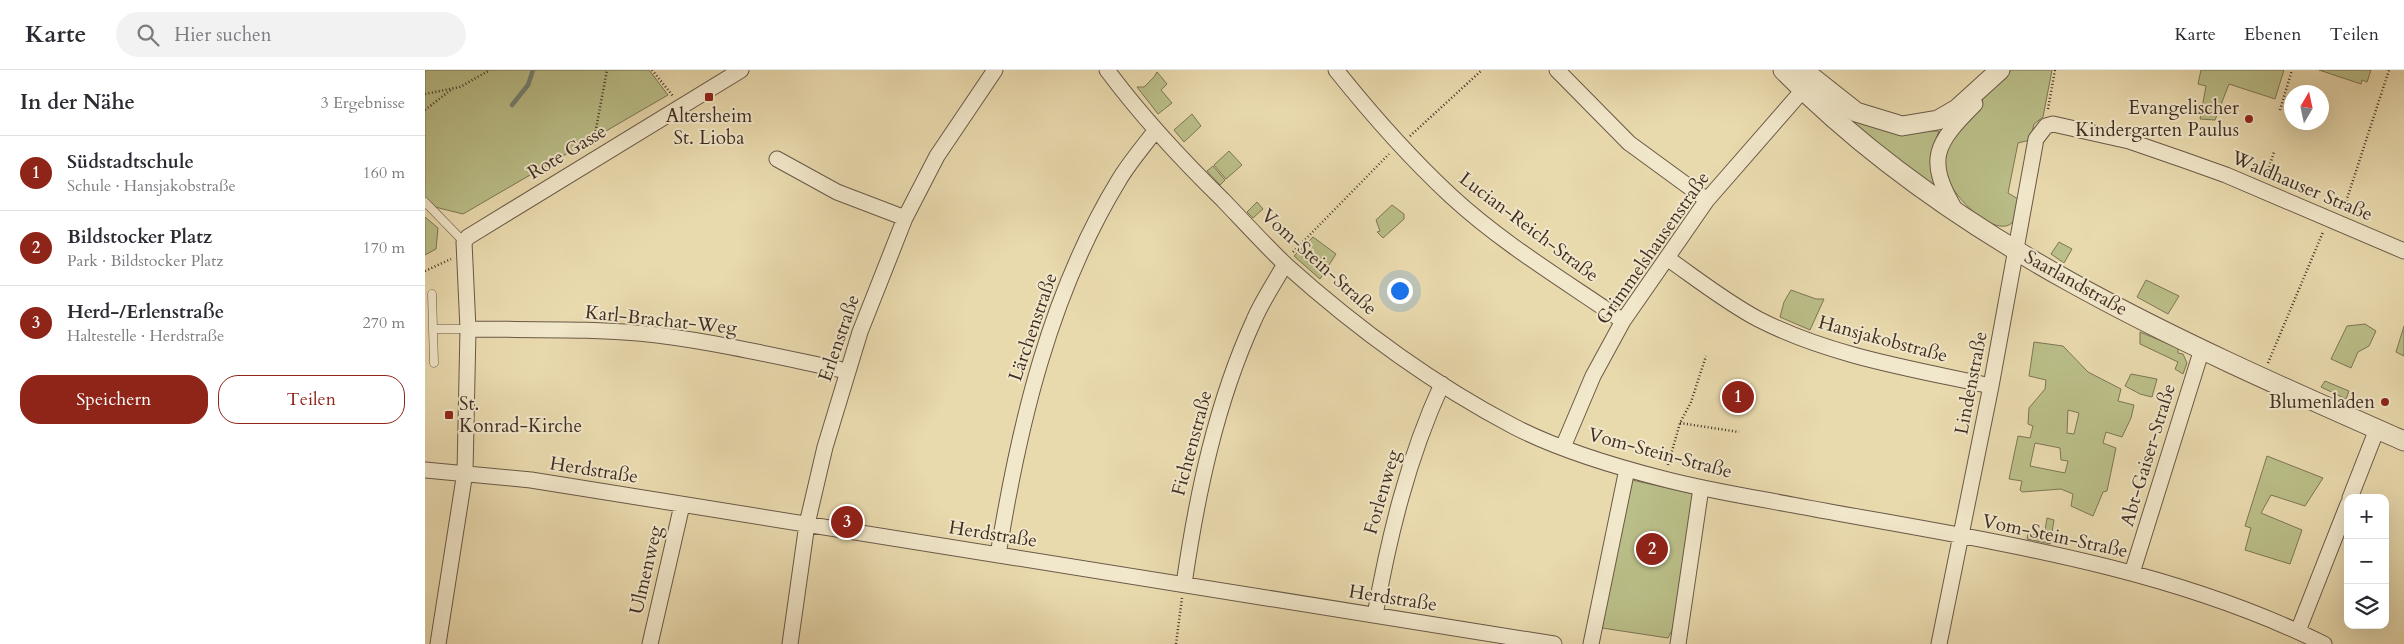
<!DOCTYPE html>
<html lang="de">
<head>
<meta charset="utf-8">
<style>
	:root { --surface:#fff; --page:#f2f2f3; --text:#2b2b33; --muted:#7c7c81; --line:#e1e1e2; --accent:#8f2418 }
	body { margin:0; font-family:Cardo,serif; background:var(--page); color:var(--text) }
	.controls { position:absolute; right:15px; bottom:15px; display:grid; overflow:hidden; border-radius:10px; box-shadow:0 5px 20px #0002 }
	.controls button { width:45px; height:45px; display:grid; place-items:center; padding:0; border:0; border-bottom:1px solid var(--line); background:var(--surface); color:var(--text); font:25px sans-serif }
	.compass { position:absolute; left:1859px; top:15px; width:45px; height:45px; border-radius:50%; background:var(--surface); box-shadow:0 5px 20px #0002; rotate:9deg }
	.you { position:absolute; left:974px; top:220px; width:18px; height:18px; margin:-12px; border:4px solid #fff; border-radius:50%; background:#1a73e8; box-shadow:0 0 0 8px #1a73e833 }
	.badge { display:grid; place-items:center; width:32px; height:32px; border-radius:50%; background:var(--accent); color:#fff; font-size:16px; font-weight:700 }
	.pin { position:absolute; translate:-50% -50%; border:2px solid #fff; box-shadow:0 1px 5px #0006 }
	.list { margin:0; padding:0; list-style:none }
	h2 { display:flex; justify-content:space-between; align-items:center; height:65px; margin:0; padding:0 20px; font-size:21px }
	h2 small { font-size:16px; font-weight:400; color:var(--muted) }
	.list li { display:grid; grid-template-columns:32px 1fr auto; gap:15px; align-items:center; box-sizing:border-box; height:75px; padding:0 20px; border-top:1px solid var(--line) }
	.list b { display:block; font-size:19px; white-space:nowrap }
	.list p { margin:0; font-size:16px; white-space:nowrap; color:var(--muted) }
	.list em { font-size:16px; font-style:normal; color:var(--muted) }
	.actions { display:flex; gap:10px; padding:15px 20px }
	.actions a { flex:1; padding:11px 0; border:1px solid var(--accent); border-radius:20px; text-align:center; font-size:18px; color:var(--accent) }
	.actions .main { background:var(--accent); color:#fff }
	.icon { flex:none; width:28px; height:28px; fill:none; stroke:currentColor; stroke-width:2; stroke-linecap:round; stroke-linejoin:round }
	.map { position:relative; flex:none; width:1979px; height:574px; overflow:hidden }
	header { display:flex; align-items:center; gap:30px; box-sizing:border-box; height:70px; padding:0 25px; background:var(--surface); border-bottom:1px solid var(--line) }
	header strong { font-size:24px }
	nav { display:flex; gap:28px; margin-inline-start:auto; font-size:18px }
	.search { width:350px; height:45px; background:var(--page); display:flex; align-items:center; gap:12px; box-sizing:border-box; padding:0 18px; border-radius:28px; color:var(--muted); font-size:19px }
	main { display:flex }
	aside { flex:1; background:var(--surface) }
	.map>svg:first-child { display:block }
</style>
</head>
<body>
<header>
<strong>Karte</strong>
<div class="search"><svg class="icon" aria-label="search" viewBox="0 0 24 24"><circle cx="10" cy="10" r="6"/><path d="M15 15l6 6"/></svg>Hier suchen</div>
<nav><a>Karte</a><a>Ebenen</a><a>Teilen</a></nav>
</header>
<main>
<aside>
<h2>In der Nähe<small>3 Ergebnisse</small></h2>
<ul class="list">
<li><span class="badge">1</span><div><b>Südstadtschule</b><p>Schule · Hansjakobstraße</p></div><em>160 m</em></li>
<li><span class="badge">2</span><div><b>Bildstocker Platz</b><p>Park · Bildstocker Platz</p></div><em>170 m</em></li>
<li><span class="badge">3</span><div><b>Herd-/Erlenstraße</b><p>Haltestelle · Herdstraße</p></div><em>270 m</em></li>
</ul>
<div class="actions"><a class="main">Speichern</a><a>Teilen</a></div>
</aside>
<div class="map">
<svg width="1979" height="574" viewBox="0 0 1979 574">
	<rect width="100%" height="100%" fill="#e9daae"/>
	<filter id="stains"><feTurbulence type="fractalNoise" baseFrequency=".004" numOctaves="4"/><feColorMatrix values="0 0 0 0 .2 0 0 0 0 .09 0 0 0 0 .02 0 0 0 .5 -.17"/></filter>
	<radialGradient id="worn" r=".72"><stop offset=".6" stop-color="#630" stop-opacity="0"/><stop offset="1" stop-color="#630" stop-opacity=".3"/></radialGradient>
	<path fill="#babe88" stroke="#7d7656" fill-rule="evenodd" d="M0 0H224L243 25 38 144 10 137 0 127Z
		M1370 0 1484 61H1514L1508 77 1512 120 1457 80Z
		M1586 0H1627L1618 47 1609 54 1605 70 1593 73 1583 123 1593 129C1592 135 1593 143 1590 148 1578 178 1512 119 1519 87 1527 51 1563 27 1586 0Z
		M1776 0H1859L1850 29 1804 14 1790 50 1775 49 1781 16 1773 14Z
		M1894 0H1946L1942 12 1937 10 1936 14Z
		M732 2 742 14 736 20 747 33 733 44 712 17H719L729 7Z
		M767 44 776 56 759 72 749 60Z
		M804 81 817 95 801 109 789 95Z
		M788 96 800 110 795 115 782 101Z
		M832 132 838 139 828 148 822 142Z
		M967 135 979 144V149L958 168 952 162 955 161 951 150Z
		M0 147 13 158 11 179 0 185Z
		M888 167 911 184 895 209 869 186Z
		M1634 172 1647 179 1639 193 1626 184Z
		M1721 210 1754 226 1743 244 1712 227Z
		M1366 220 1391 229H1399L1385 260 1355 247 1359 232Z
		M1940 254 1951 261 1944 276 1933 282 1926 298 1906 289 1922 256Z
		M1979 256V286L1971 282Z
		M1715 262 1753 278V283L1758 284 1762 293 1758 304 1750 299 1753 292 1715 274Z
		M1609 272 1638 276 1663 302 1696 319 1693 331 1709 335 1706 348 1697 367 1681 362 1678 373 1691 378 1682 421 1678 422 1668 446 1646 436 1648 424 1636 419 1597 422 1595 420 1597 411 1584 409 1593 366 1605 368 1608 356 1603 354 1604 338 1620 319 1621 310 1604 306ZM1643 340 1654 343 1649 364 1642 363ZM1610 373 1635 378 1636 390 1643 391 1640 403 1605 396Z
		M1706 304 1732 309 1727 327 1715 324 1700 316Z
		M1900 311 1924 321 1921 329 1896 317Z
		M1842 386 1898 408 1880 436 1846 425 1836 443 1877 460 1865 494 1820 480 1826 458 1820 456Z
		M1207 410 1269 424 1251 553 1243 568 1177 558Z
		M1622 448 1629 450 1625 474 1602 469 1603 464 1619 466Z"/>
	<g fill="none" stroke-linecap="round" stroke-linejoin="round">
		<path stroke="#748277" stroke-width="4.5" d="M87 35 103 15 108 0"/>
		<defs>
			<path id="service" d="M0 132 39 172
				M7 224 9 293
				M8 259H43"/>
			<path id="minor" d="M682 0C717 47 756 89 798 130 819 152 839 174 861 195 929 256 1006 313 1088 356 1134 380 1188 396 1239 409 1281 420 1325 427 1368 435 1547 469 1734 492 1899 574
				M911 0C947 45 984 87 1026 126 1078 174 1140 211 1198 251
				M1132 0 1204 73 1282 130
				M352 89 412 122 480 148
				M1531 141C1500 89 1510 74 1550 34
				M1242 188C1272 209 1301 232 1333 249 1405 286 1488 299 1566 316
				M43 259C106 260 170 258 232 265 296 273 359 288 422 301
				M1138 377 1168 306 1198 251 1282 130 1378 20
				M0 400 106 410 1129 574
				M1925 428 1952 359
				M573 485C594 355 625 223 694 110 704 93 718 77 730 61
				M1707 503 1777 279
				M759 514C772 424 791 333 829 250 837 231 850 212 860 194
				M950 545C964 466 983 388 1017 314
				M1873 561 1923 434
				M13 574 40 402 43 259 39 172 43 167 316 0
				M225 574 257 435
				M365 574 382 454 400 377 435 262 480 148 512 86 570 0
				M1166 574 1202 399
				M1253 574 1276 418
				M1514 574 1566 316 1611 69 1621 56 1628 54 1704 71 1759 90 1801 105 1979 181"/>
			<path id="tertiary" d="M1358 0C1528 174 1759 274 1979 371
				M1378 0 1431 42 1477 56 1513 50 1532 39 1575 0"/>
		</defs>
		<use href="#service" stroke="#6a5947" stroke-width="9"/>
		<use href="#minor" stroke="#6a5947" stroke-width="17"/>
		<use href="#tertiary" stroke="#6a5947" stroke-width="21"/>
		<path stroke="#402e25" stroke-width="2.5" stroke-dasharray="1 2.5" stroke-linecap="butt" d="M227 0 248 26
			M0 24 35 17 65 0
			M1623 39 1630 0
			M0 40 27 19
			M1855 40 1867 0
			M985 66 1057 0
			M168 75 182 0
			M1841 107 1849 82
			M1918 141 1964 0
			M1244 149 1249 153
			M868 182 964 84
			M0 201 26 189
			M1843 293 1898 162
			M1255 353 1314 362
			M1243 395 1255 353 1266 332 1281 286
			M751 574 757 528"/>
		<use href="#service" stroke="#f1e7ca" stroke-width="8"/>
		<use href="#minor" stroke="#f1e7ca" stroke-width="15"/>
		<use href="#tertiary" stroke="#f1e7ca" stroke-width="19"/>
	</g>
	<g fill="#8f2418" stroke="#f1e7ca" stroke-width="2">
		<rect x="279" y="22" width="10" height="10" rx="2.5"/>
		<circle cx="1824" cy="49" r="5"/>
		<circle cx="1960" cy="332" r="5"/>
		<rect x="19" y="340" width="10" height="10" rx="2.5"/>
	</g>
	<g text-anchor="middle" dominant-baseline="central" stroke-width="4" stroke-linejoin="round" paint-order="stroke">
		<g font-size="19" fill="#402e25" stroke="#f1e7ca" text-anchor="end">
			<text x="1814" y="38">Evangelischer<tspan x="1814" dy="22">Kindergarten Paulus</tspan></text>
			<text x="284" y="46" text-anchor="middle">Altersheim<tspan x="284" dy="22">St. Lioba</tspan></text>
			<text x="1950" y="332">Blumenladen</text>
			<text x="34" y="334" text-anchor="start">St.<tspan x="34" dy="22">Konrad-Kirche</tspan></text>
		</g>
		<g font-size="19" fill="#402e25" stroke="#f1e7ca">
			<text transform="translate(142 82) rotate(-31)">Rote Gasse</text>
			<text transform="translate(1877 116) rotate(23)">Waldhauser Straße</text>
			<text transform="translate(1104 157) rotate(37)">Lucian-Reich-Straße</text>
			<text transform="translate(1228 178) rotate(-55)">Grimmelshausenstraße</text>
			<text transform="translate(894 192) rotate(42)">Vom-Stein-Straße</text>
			<text transform="translate(1651 213) rotate(29)">Saarlandstraße</text>
			<text transform="translate(236 250) rotate(6)">Karl-Brachat-Weg</text>
			<text transform="translate(608 257) rotate(-71)">Lärchenstraße</text>
			<text transform="translate(414 268) rotate(-71)">Erlenstraße</text>
			<text transform="translate(1458 269) rotate(15)">Hansjakobstraße</text>
			<text transform="translate(1546 313) rotate(-79)">Lindenstraße</text>
			<text transform="translate(767 373) rotate(-75)">Fichtenstraße</text>
			<text transform="translate(1235 383) rotate(15)">Vom-Stein-Straße</text>
			<text transform="translate(1723 385) rotate(-73)">Abt-Gaiser-Straße</text>
			<text transform="translate(169 400) rotate(9)">Herdstraße</text>
			<text transform="translate(957 422) rotate(-74)">Forlenweg</text>
			<text transform="translate(568 464) rotate(9)">Herdstraße</text>
			<text transform="translate(1630 466) rotate(12)">Vom-Stein-Straße</text>
			<text transform="translate(221 500) rotate(-77)">Ulmenweg</text>
			<text transform="translate(968 528) rotate(9)">Herdstraße</text>
		</g>
	</g>
	<rect width="100%" height="100%" filter="url(#stains)"/>
	<rect width="100%" height="100%" fill="url(#worn)"/>
</svg>
<div class="controls">
<button>+</button>
<button>−</button>
<button><svg class="icon" aria-label="layers" viewBox="0 0 24 24"><path d="M12 4l9 5-9 5-9-5zM3 14l9 5 9-5"/></svg></button>
</div>
<svg class="compass" viewBox="-18 -18 36 36"><path d="M0-13l5 13h-10z" fill="#e53935"/><path d="M0 13l5-13h-10z" fill="#7c7c81"/></svg>
<div class="you"></div>
<div class="pin badge" style="left:1313px;top:327px">1</div>
<div class="pin badge" style="left:1227px;top:479px">2</div>
<div class="pin badge" style="left:422px;top:452px">3</div>
</div>
</main>
</body>
</html>
